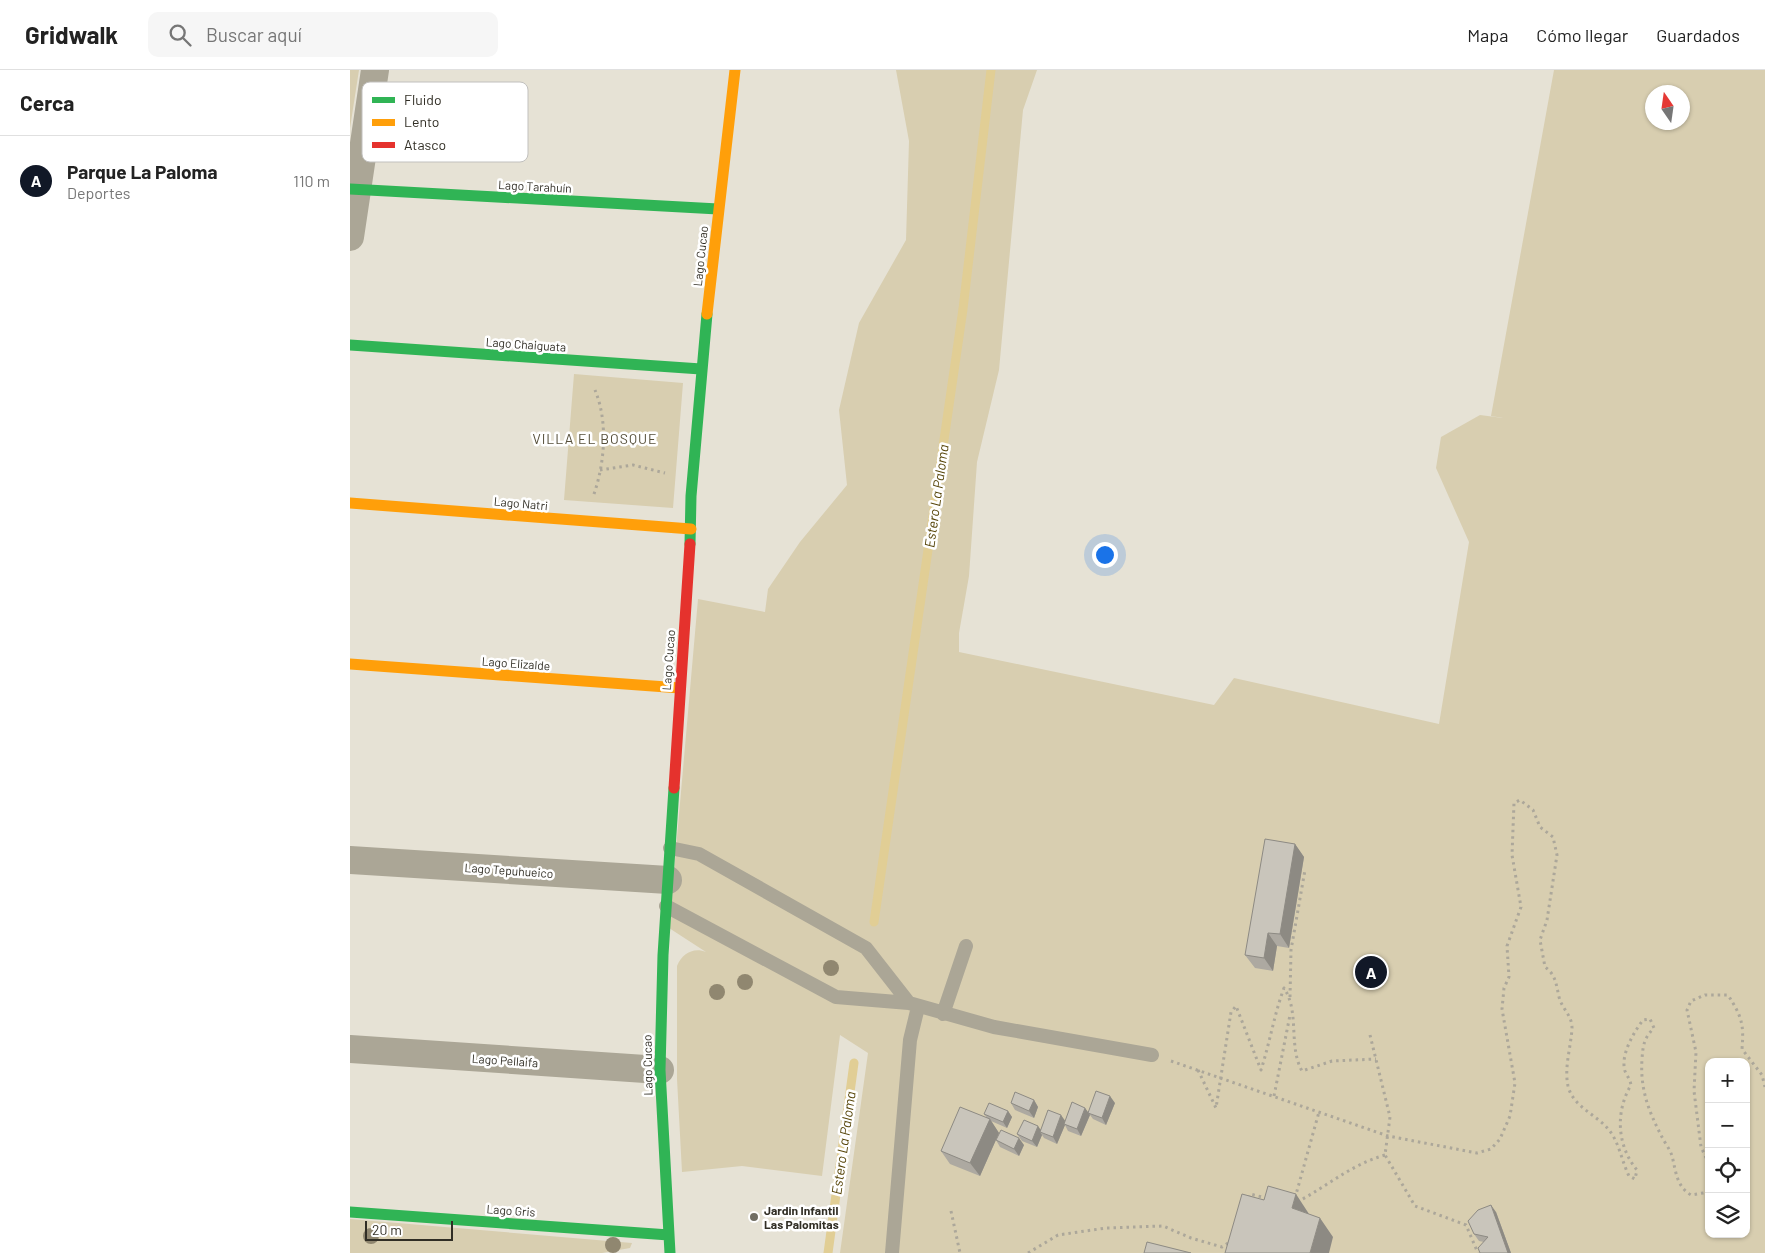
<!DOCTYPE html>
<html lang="es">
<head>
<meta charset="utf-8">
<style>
	:root { --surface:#fff; --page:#f6f6f6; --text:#222; --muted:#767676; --line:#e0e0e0; --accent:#111827 }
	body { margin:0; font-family:Barlow,sans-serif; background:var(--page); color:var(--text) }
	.controls { position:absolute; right:15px; bottom:15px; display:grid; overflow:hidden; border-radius:10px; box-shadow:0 1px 4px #0004 }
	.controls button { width:45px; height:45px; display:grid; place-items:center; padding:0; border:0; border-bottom:1px solid var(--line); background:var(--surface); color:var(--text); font:25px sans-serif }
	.compass { position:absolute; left:1295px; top:15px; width:45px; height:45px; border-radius:50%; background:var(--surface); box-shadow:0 1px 4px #0004; rotate:347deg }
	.scale { position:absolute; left:15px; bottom:12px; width:88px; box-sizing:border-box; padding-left:5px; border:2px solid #312e25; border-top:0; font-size:14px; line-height:18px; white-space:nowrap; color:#312e25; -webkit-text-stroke:4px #fff; paint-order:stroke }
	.you { position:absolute; left:754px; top:484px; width:18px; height:18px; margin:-12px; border:4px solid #fff; border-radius:50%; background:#1a73e8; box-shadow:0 0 0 8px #1a73e833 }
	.badge { display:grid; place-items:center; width:32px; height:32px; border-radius:50%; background:var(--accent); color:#fff; font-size:16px; font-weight:700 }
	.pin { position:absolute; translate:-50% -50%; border:2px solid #fff; box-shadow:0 1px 5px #0006 }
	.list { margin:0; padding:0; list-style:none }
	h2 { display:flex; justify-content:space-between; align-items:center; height:65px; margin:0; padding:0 20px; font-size:21px }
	h2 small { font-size:16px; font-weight:400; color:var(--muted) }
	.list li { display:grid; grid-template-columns:32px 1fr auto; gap:15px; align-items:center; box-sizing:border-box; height:90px; padding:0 20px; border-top:1px solid var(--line) }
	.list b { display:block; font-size:19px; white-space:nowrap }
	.list p { margin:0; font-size:16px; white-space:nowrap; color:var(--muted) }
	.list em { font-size:16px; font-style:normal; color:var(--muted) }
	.icon { flex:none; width:28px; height:28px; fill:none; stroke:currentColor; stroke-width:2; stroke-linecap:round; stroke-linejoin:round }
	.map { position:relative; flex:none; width:1415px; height:1183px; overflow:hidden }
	header { display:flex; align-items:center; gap:30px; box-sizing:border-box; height:70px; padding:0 25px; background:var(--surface); border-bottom:1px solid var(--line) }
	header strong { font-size:24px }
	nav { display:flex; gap:28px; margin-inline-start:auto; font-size:18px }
	.search { width:350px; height:45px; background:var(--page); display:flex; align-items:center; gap:12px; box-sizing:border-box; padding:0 18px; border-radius:10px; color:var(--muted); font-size:19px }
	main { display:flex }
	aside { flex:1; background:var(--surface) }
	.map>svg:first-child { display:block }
</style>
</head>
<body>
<header>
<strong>Gridwalk</strong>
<div class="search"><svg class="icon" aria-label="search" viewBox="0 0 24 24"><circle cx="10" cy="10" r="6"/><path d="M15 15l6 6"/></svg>Buscar aquí</div>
<nav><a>Mapa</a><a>Cómo llegar</a><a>Guardados</a></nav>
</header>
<main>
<aside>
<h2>Cerca<small></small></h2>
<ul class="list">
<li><span class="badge">A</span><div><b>Parque La Paloma</b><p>Deportes</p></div><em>110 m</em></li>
</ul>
</aside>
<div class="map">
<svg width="1415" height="1183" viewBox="0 0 1415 1183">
	<rect width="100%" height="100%" fill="#e6e2d5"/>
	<path fill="#d8ceb0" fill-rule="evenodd" d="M0 0H9L0 58Z
		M546 0H687L673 40 649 300 627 392 619 506 609 563V582L864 635 884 608 1089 654 1119 472 1086 398 1091 367 1130 345 1153 348 1141 346 1204 0H1415V1183H490L518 983 490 965 472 1106 392 1096 332 1102 327 1009V896C332 884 343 877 356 882L319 858 348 529 415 542 418 519 450 472 497 415 489 340 509 253 556 170 559 71ZM1302 22H1332V52H1302ZM1359 992H1396V1164H1359Z
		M224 304 333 313 323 438 214 430Z
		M0 1149 282 1173 280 1178 252 1183H0Z"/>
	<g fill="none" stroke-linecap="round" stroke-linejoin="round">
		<path stroke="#e1ce95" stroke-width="9" d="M524 852 613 239 641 0
			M478 1183 504 993"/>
		<path stroke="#aca79a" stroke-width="3" stroke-dasharray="2.5 4" stroke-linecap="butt" d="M250 400 283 395 315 403
			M244 424C255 392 258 351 245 320
			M940 927 941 880 955 800
			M1020 965 1040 1047 1035 1085 1065 1136 1116 1155 1128 1183
			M821 991 1038 1066 1127 1083 1141 1079 1150 1069 1160 1046 1165 1013 1152 939 1154 918 1159 907 1157 876 1171 837 1162 785 1164 733 1170 730 1183 740 1190 757 1203 767 1207 785 1197 850 1190 870 1195 897C1206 905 1206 914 1209 927 1212 939 1222 945 1222 958 1221 977 1214 997 1218 1016 1223 1037 1246 1044 1259 1060 1269 1072 1272 1092 1279 1106L1285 1109 1287 1100C1267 1076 1265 1042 1281 1015 1280 1009 1277 1006 1275 1001 1270 985 1284 962 1293 950L1300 949 1304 958C1294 968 1293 975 1292 989 1290 1018 1298 1040 1311 1065 1314 1072 1320 1079 1322 1086 1326 1101 1326 1116 1341 1125L1359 1122
			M848 1000 866 1038 881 942 886 936 911 1000C920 972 924 945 934 918 950 942 938 976 952 1001L982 991 1026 989
			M924 1026 940 945
			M1359 1094 1351 1077 1344 1021 1346 982 1337 940 1341 931 1355 925H1378C1392 947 1394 954 1392 979L1412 1005 1415 1017
			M899 1128 900 1124 916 1128
			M945 1128 969 1042
			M947 1132C978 1116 1000 1095 1035 1085
			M601 1141 610 1183
			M678 1183 708 1165 756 1158 813 1156 841 1168 872 1177 881 1171"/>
		<path stroke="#aba696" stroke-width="14" d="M320 778 349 784 516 878 559 933
			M316 836 486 927 559 933 644 957 802 985
			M593 944 616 876
			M542 1183 560 970 568 937"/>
		<path stroke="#aba696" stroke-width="28" d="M0 167 25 0
			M0 790 318 810
			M0 979 310 1000"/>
		<path stroke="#30b455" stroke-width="11" d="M0 119 368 139
			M0 275 351 299
			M340 474 341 426 357 244
			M0 1142 319 1165
			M320 1183 310 1000 313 885 324 718"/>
		<path stroke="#ff9f0a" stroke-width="11" d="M357 244 385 0
			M0 433 341 459
			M0 594 330 618"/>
		<path stroke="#e5322d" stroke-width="11" d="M324 718 340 474"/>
	</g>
	<g fill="#908770">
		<circle cx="481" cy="898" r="8"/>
		<circle cx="395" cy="912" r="8"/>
		<circle cx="367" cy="922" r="8"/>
		<circle cx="21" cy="1166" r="8"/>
		<circle cx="263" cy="1175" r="8"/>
	</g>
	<path fill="#ada9a1" d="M945 774 954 787 939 878 927 876 923 901 905 898 895 885Z
		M684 1030 688 1037 684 1048 665 1040 661 1033Z
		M765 1033 756 1055 743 1049 740 1045 731 1066 718 1061 715 1055 707 1074 694 1068 692 1065 687 1077 672 1071 667 1064 691 1059 715 1051 735 1038 738 1042Z
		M658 1041 662 1047 657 1058 641 1051 649 1063 630 1106 600 1094 591 1081 638 1049 634 1044Z
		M646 1070 674 1075 669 1086 650 1077Z
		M1146 1142 1161 1183H1130L1134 1172 1129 1171 1124 1164Z"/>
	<path fill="#8d8a83" d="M945 774 954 787 939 878 930 864Z
		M918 863 927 876 923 901 914 888Z
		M760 1026 765 1033 756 1055 752 1048Z
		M684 1030 688 1037 684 1048 679 1041Z
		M735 1038 740 1045 731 1066 727 1059Z
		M658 1041 662 1047 657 1058 653 1052Z
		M711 1045 716 1052 714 1054 715 1055 707 1074 703 1067Z
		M640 1049 649 1063 630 1106 620 1093Z
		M688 1056 693 1063 690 1062 692 1065 687 1077 682 1071Z
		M669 1068 674 1075 669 1086 664 1079Z
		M946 1124 959 1144 942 1138Z
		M1141 1135 1146 1142 1161 1183H1158Z
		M970 1148 983 1167 979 1183H960Z"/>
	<path fill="#c9c5bb" stroke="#8d8a83" d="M915 769 945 774 930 864 918 863 914 888 895 885Z
		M746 1021 760 1026 752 1048 738 1043Z
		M665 1022 684 1030 679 1041 661 1033Z
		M722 1032 735 1038 727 1059 714 1054Z
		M639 1033 658 1041 653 1052 634 1044Z
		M610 1037 640 1049 620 1093 591 1081Z
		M698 1040 711 1045 703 1067 690 1062Z
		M674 1050 688 1056 682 1071 667 1064Z
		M651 1060 669 1068 664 1079 646 1070Z
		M918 1116 946 1124 942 1138 970 1148 960 1183H875L892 1124 914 1130Z
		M1141 1135 1158 1183H1130L1128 1178 1138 1167 1124 1164 1118 1151 1128 1140Z
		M797 1172 841 1183H794Z"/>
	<circle fill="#706d63" stroke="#fff" stroke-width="2" cx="404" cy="1147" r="5"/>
	<g text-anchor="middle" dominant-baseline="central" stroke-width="5" stroke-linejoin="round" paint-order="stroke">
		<g font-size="12" fill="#312e25" stroke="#fff">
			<text transform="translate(185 116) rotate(3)">Lago Tarahuín</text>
			<text transform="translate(350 186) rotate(-84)">Lago Cucao</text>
			<text transform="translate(176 274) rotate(4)">Lago Chaiguata</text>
			<text transform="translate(171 433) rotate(5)">Lago Natri</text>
			<text transform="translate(318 590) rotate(-86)">Lago Cucao</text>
			<text transform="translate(166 593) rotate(4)">Lago Elizalde</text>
			<text transform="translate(159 800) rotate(4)">Lago Tepuhueico</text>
			<text transform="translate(155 990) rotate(4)">Lago Pellaifa</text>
			<text transform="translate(297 995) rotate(-91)">Lago Cucao</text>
			<text transform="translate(161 1140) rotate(4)">Lago Gris</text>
		</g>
		<g font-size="12" font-weight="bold" fill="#312e25" stroke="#fff" text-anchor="start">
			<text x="414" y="1140">Jardin Infantil<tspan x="414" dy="14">Las Palomitas</tspan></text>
		</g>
		<g font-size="14" letter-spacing="1" fill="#564f3a" stroke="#fff">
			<text x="245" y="368">VILLA EL BOSQUE</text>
		</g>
		<g font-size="14" font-style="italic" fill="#564407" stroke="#fff">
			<text transform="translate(586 426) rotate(-82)">Estero La Paloma</text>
			<text transform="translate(493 1073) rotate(-82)">Estero La Paloma</text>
		</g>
	</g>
	<rect x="12" y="12" width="166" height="80" rx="8" fill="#fff" stroke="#c1c0be" stroke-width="1"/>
	<rect x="22" y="27" width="23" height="6" fill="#30b455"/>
	<rect x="22" y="49" width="23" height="7" fill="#ff9f0a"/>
	<rect x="22" y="72" width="23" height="6" fill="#e5322d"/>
	<g font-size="14" fill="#312e25">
		<text x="54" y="35">Fluido</text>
		<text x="54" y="57">Lento</text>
		<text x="54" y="80">Atasco</text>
	</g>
</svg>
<div class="controls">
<button>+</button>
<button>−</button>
<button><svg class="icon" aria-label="locate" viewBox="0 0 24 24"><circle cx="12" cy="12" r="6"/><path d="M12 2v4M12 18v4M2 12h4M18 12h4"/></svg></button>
<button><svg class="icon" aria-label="layers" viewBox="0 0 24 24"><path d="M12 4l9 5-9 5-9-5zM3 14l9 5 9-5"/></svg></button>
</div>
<svg class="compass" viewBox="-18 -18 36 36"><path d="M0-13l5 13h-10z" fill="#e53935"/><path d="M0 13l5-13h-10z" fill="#767676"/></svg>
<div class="scale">20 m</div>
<div class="you"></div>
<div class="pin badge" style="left:1021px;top:902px">A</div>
</div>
</main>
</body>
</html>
